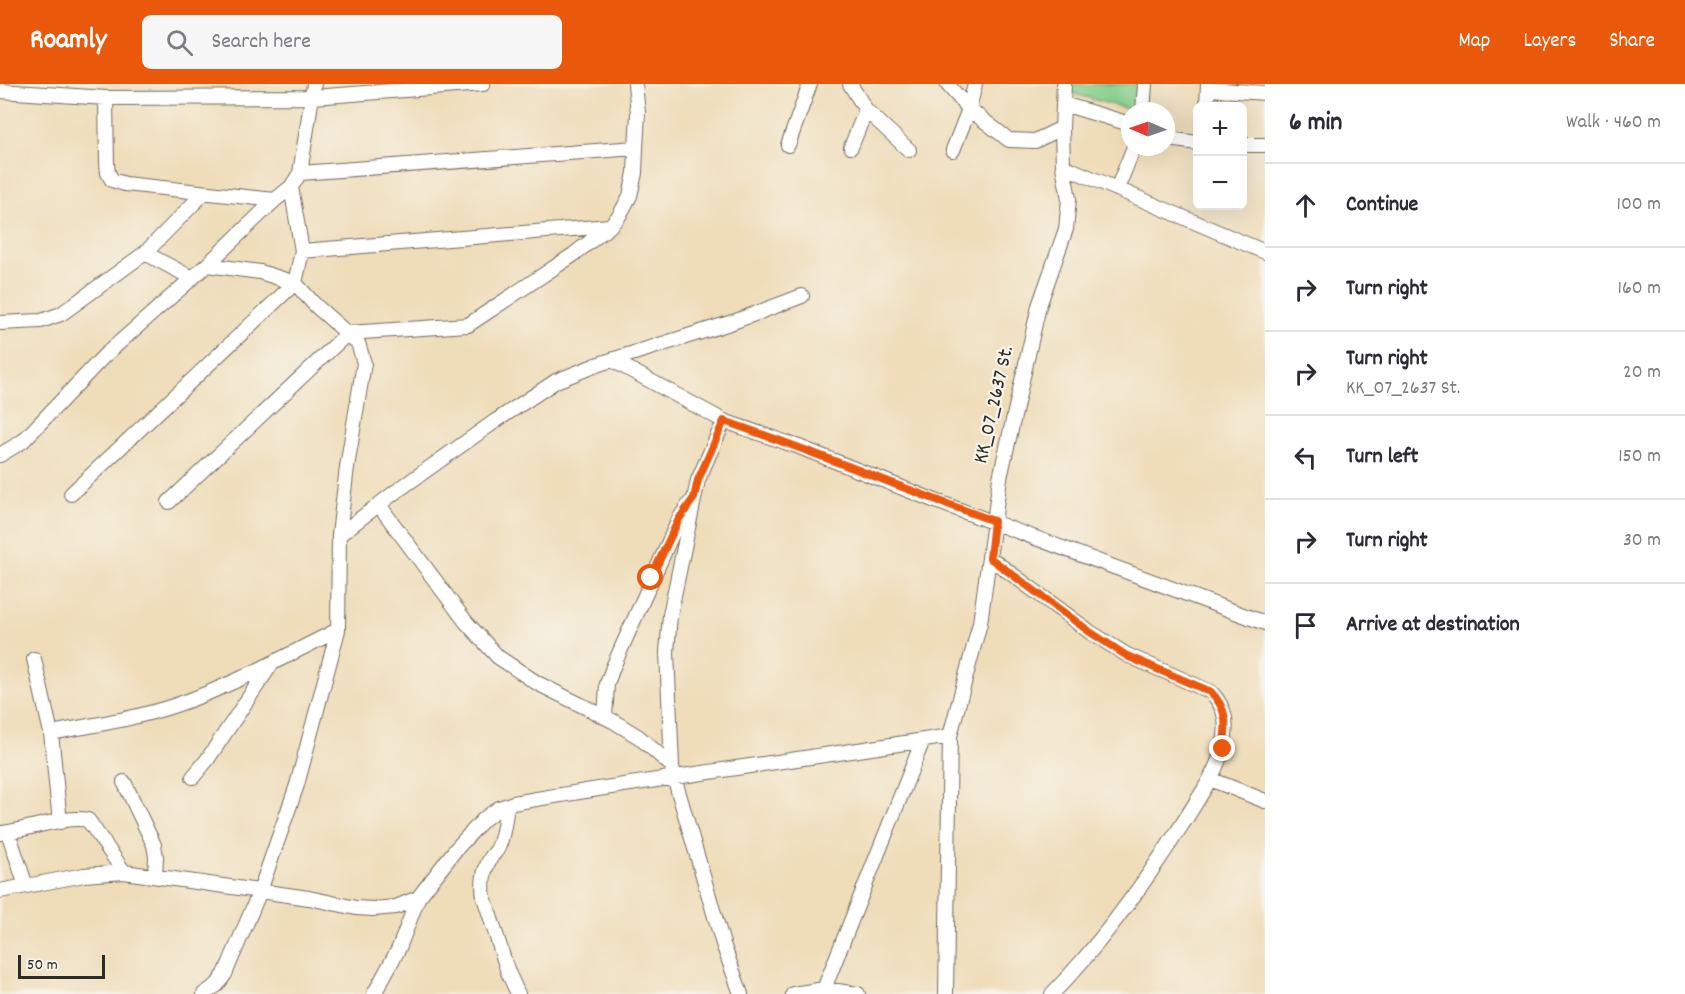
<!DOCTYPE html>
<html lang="en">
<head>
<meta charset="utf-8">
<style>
	:root { --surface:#fff; --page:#f7f7f7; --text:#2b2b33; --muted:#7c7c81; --line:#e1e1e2; --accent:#ea580c }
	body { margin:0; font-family:Dekko,sans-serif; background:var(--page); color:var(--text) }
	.controls { position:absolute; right:18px; top:18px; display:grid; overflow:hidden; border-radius:9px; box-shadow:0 6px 24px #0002 }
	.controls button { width:54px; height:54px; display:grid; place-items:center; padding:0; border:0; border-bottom:2px solid var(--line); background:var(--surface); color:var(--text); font:30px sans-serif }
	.compass { position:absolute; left:1121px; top:18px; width:54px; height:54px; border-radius:50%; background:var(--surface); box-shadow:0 6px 24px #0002; rotate:272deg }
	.scale { position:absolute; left:18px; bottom:15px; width:87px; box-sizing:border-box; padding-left:6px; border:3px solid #2b2b2b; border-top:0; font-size:16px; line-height:21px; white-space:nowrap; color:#2b2b2b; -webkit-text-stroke:4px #f7f3e8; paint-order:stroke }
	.stop { position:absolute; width:18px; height:18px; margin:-14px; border:4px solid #ea580c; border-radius:50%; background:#fff }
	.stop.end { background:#ea580c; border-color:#fff; box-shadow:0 2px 6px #0008 }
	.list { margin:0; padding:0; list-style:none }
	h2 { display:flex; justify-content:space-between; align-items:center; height:78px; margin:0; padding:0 24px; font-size:26px }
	h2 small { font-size:20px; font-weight:400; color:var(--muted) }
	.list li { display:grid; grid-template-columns:39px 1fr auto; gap:18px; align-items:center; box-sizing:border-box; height:84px; padding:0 24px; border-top:2px solid var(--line) }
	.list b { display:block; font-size:22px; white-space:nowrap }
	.list p { margin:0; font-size:20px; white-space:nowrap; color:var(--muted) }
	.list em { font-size:20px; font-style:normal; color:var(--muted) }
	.icon { flex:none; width:33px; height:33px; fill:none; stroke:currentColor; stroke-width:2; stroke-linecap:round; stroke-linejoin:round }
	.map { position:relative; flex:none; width:1265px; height:910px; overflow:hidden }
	header { display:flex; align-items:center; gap:36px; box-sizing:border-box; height:84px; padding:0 30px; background:var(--accent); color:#fff }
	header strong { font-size:28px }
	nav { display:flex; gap:33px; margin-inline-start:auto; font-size:21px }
	.search { width:420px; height:54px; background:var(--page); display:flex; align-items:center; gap:15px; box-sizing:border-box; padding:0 21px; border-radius:9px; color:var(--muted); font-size:22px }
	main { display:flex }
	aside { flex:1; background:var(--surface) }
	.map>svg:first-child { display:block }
</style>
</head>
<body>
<header>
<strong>Roamly</strong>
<div class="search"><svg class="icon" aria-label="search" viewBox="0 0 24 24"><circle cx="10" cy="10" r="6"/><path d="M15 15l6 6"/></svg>Search here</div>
<nav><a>Map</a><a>Layers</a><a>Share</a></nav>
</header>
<main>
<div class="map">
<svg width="1265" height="910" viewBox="0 0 1265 910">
	<rect width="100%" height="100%" fill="#f7f3e8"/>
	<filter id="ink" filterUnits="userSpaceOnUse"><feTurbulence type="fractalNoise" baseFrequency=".0167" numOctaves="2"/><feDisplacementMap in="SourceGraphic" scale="12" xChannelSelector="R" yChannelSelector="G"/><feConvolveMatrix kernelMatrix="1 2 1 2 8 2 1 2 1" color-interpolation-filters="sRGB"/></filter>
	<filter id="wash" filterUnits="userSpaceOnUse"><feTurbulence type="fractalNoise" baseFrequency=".008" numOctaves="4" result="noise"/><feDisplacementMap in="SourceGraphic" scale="24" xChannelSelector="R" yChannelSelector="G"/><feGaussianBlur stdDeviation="1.35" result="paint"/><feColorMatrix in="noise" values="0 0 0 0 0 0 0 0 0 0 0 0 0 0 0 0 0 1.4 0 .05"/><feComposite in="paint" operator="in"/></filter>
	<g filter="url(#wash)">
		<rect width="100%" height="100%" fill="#efddba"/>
		<path fill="#83cd8a" stroke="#577c5a" stroke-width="1.5" d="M1064 0H1145L1143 27H1135L1063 7Z"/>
	</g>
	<g filter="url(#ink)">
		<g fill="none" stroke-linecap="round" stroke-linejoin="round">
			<defs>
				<path id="street" d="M850 0 866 26 909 66
					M947 0 969 25 1009 56 1035 57 1062 44
					M1208 5 1265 9
					M0 7 106 14 313 13 483 0
					M106 14 107 80 108 89 112 96 125 100 275 116
					M1063 20 1130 40
					M1207 22 1208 0
					M1143 27 1145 0
					M1166 52 1175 56 1198 59
					M788 61 810 0
					M1242 61H1265
					M851 63 866 26
					M953 66 969 25 975 0
					M1063 82 1265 168
					M300 89 636 64 638 29 635 0
					M1117 105 1134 63
					M302 167 610 142
					M145 169 192 194
					M207 181 260 188 295 199 315 221 358 259 364 279 347 383 339 451
					M0 239 41 237 61 230 145 169 204 109
					M612 276 724 337 799 363 933 416 1265 539
					M724 337 698 396 670 531 667 568 672 682 674 693 723 860 741 910
					M0 371 23 357 104 272 207 181 275 116 291 103 300 89 314 0
					M71 410 295 199 302 167 291 103
					M169 418 348 249 468 241 573 171 610 142 619 132 630 112 635 89 636 64
					M379 421 466 538 498 573 537 599 613 637 639 653 672 682
					M990 474 1090 548 1127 571 1211 608C1227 625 1228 641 1223 663 1216 690 1199 713 1185 736 1146 797 1103 858 1052 910
					M34 575 51 649 60 738
					M605 633 607 600 613 583 679 435 690 419
					M51 649C92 641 135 635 176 621 232 602 285 572 338 546
					M193 693 207 676 272 579
					M1210 695 1265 717
					M124 698 154 761 156 773 155 792
					M507 721C505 735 504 751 498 764 496 768 492 771 490 775 483 787 482 800 484 813L508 888 518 910
					M8 748 26 802
					M0 749C24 747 66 731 88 736L124 788
					M0 807 84 791 124 788 309 814 356 824 373 825 396 823 418 814
					M204 910 217 901 225 890 260 807 297 701 338 546 339 451 394 409 494 338 556 297 599 280 733 238 802 212
					M374 910 399 864 418 814 456 765 484 735 499 724 513 719C658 694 804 675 950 652
					M793 910 824 905 858 910
					M822 910 923 656
					M946 910 950 652 980 539 1000 394 1039 222 1066 145 1069 115 1063 82 1062 44 1064 0"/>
			</defs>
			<use href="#street" stroke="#70695d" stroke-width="16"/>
			<use href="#street" stroke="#fff" stroke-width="14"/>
		</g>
	</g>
	<g fill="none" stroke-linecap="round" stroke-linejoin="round" filter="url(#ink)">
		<path stroke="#ea580c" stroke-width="8" d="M651 494 679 435 694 414 698 396 724 337C815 368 904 405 994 437L990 474 1090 548 1127 572 1211 608C1228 626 1227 641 1223 665"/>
	</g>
	<g text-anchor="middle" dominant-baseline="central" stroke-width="4.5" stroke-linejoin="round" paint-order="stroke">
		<g font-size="21" fill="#2b2b2b" stroke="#f7f3e8">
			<text transform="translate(995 321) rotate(-77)">KK_07_2637 St.</text>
		</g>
	</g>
</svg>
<div class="controls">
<button>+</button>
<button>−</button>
</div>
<svg class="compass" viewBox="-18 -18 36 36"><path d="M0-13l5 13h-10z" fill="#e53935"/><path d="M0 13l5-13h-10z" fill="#7c7c81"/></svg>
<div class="scale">50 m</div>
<div class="stop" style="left:651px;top:494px"></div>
<div class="stop end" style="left:1223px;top:665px"></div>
</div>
<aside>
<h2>6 min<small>Walk · 460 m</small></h2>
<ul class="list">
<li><svg class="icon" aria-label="ahead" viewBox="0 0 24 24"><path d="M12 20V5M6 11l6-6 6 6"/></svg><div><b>Continue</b></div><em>100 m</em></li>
<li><svg class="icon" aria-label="right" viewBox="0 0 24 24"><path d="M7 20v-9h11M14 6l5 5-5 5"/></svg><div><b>Turn right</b></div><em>160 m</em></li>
<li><svg class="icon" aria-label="right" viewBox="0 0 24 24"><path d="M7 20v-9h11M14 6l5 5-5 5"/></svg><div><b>Turn right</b><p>KK_07_2637 St.</p></div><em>20 m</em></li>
<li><svg class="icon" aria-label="left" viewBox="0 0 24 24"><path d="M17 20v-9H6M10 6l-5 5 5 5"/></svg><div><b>Turn left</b></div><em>150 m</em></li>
<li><svg class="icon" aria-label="right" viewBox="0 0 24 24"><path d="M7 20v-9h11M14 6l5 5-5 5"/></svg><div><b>Turn right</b></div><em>30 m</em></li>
<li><svg class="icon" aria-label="arrive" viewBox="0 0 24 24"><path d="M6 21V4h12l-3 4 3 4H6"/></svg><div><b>Arrive at destination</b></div></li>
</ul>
</aside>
</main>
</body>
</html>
